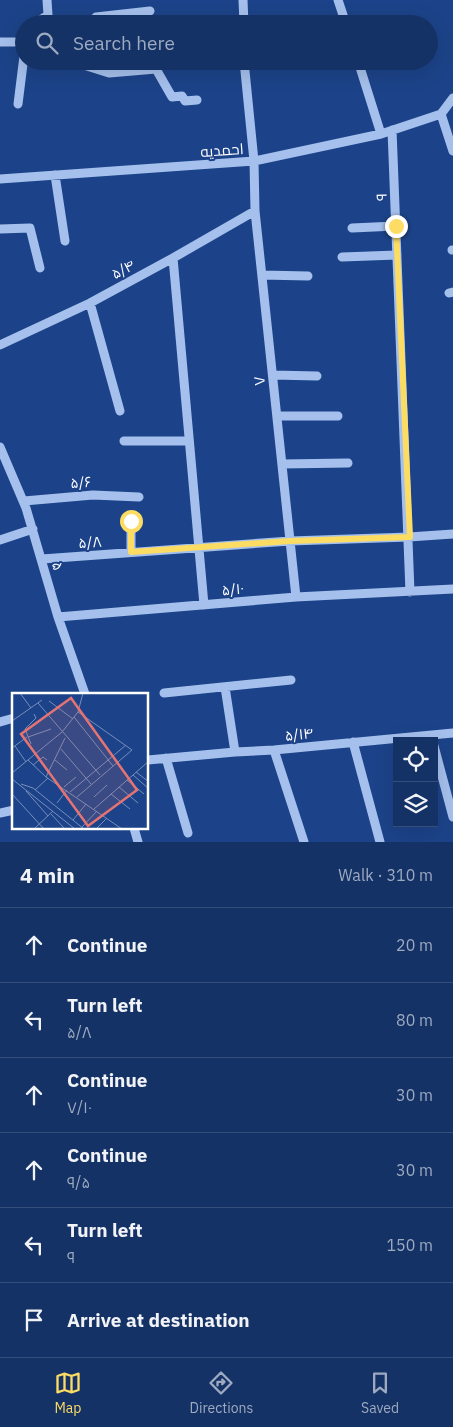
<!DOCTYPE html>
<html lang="en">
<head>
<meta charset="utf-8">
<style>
	:root { --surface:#153267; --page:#1e3a6d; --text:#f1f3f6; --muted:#9daac0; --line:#344d7b; --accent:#fddc63 }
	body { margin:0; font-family:"IBM Plex Sans",Cairo,sans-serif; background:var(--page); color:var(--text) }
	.controls { position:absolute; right:15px; bottom:15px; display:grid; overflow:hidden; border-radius:0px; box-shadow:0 5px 20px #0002 }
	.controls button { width:45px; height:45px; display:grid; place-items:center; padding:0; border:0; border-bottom:1px solid var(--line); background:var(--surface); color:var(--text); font:25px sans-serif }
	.stop { position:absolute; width:15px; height:15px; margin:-11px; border:4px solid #fddc63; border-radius:50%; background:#fff }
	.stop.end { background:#fddc63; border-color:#fff; box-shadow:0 1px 5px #0008 }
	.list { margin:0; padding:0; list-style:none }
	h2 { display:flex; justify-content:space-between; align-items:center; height:65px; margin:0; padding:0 20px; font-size:21px }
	h2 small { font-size:16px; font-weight:400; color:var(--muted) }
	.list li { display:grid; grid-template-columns:32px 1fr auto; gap:15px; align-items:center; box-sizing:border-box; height:75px; padding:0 20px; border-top:1px solid var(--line) }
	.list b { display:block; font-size:19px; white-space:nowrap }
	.list p { margin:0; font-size:16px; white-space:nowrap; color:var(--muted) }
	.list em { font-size:16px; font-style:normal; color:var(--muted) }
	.icon { flex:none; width:28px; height:28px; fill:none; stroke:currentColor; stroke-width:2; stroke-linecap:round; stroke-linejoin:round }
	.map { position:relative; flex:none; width:453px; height:842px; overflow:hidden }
	.search { position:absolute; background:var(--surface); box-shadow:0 5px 20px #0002; left:15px; right:15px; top:15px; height:55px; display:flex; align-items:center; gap:12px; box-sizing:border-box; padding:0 18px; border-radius:28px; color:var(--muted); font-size:19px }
	.sheet { height:515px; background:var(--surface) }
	nav { display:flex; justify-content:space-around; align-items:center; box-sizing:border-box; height:70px; border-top:1px solid var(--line); background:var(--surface); font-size:14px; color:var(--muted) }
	nav a { display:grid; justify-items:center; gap:2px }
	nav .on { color:var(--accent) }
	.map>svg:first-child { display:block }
</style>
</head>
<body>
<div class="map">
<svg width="453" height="842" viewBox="0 0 453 842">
	<rect width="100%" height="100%" fill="#1c4389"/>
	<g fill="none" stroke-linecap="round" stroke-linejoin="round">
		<path stroke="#a5c0ec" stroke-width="9" d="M243 0 244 24
			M338 0 346 24
			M34 24 48 15 47 0
			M97 24 96 17 150 11
			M0 42H24
			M71 61 109 73 156 69 172 97 182 96 185 101 197 100
			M244 61 254 161 255 211 296 597
			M358 61 381 134
			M18 104 24 56
			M441 114 453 151
			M441 114 453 98
			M392 130 410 592
			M55 175 65 241
			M0 179 254 161 381 134 441 114
			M352 228 396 226
			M0 229 30 228 40 268
			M452 250H453
			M342 257 397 255
			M173 258 204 605
			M262 275 308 276
			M449 293 453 292
			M90 303 120 411
			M0 345 90 303 173 258 255 211
			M273 375 317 376
			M277 416H338
			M124 441H189
			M0 447 26 508 58 617 85 694
			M282 464 348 463
			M24 501 93 495 139 497
			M131 521V552
			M0 540 33 529
			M42 559 290 541 409 537 453 534
			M58 617 296 597 453 589
			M225 687 235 752
			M164 693 291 680
			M0 722 14 718
			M353 742 380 842
			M434 746 453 817
			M274 750 304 842
			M166 758 188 833
			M148 760 235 752 274 750 453 733
			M0 813 14 810
			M134 828 138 842"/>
	</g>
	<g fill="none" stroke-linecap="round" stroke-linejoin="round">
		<path stroke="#fddc63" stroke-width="6" d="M131 521V552L290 541 410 537 396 226"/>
	</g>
	<g text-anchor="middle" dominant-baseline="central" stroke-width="4" stroke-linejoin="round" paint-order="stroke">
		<g font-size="15" fill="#fff" stroke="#1c4389">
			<text transform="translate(222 150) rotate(-4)">احمدیه</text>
			<text transform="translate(381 197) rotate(-92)">۹</text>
			<text transform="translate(123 269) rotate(-28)">۵/۴</text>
			<text transform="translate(259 381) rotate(-96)">۷</text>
			<text transform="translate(81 482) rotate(-4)">۵/۶</text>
			<text transform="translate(90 542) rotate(-4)">۵/۸</text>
			<text transform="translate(58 566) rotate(75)">۵</text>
			<text transform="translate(233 589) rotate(-5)">۵/۱۰</text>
			<text transform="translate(299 734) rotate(-6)">۵/۱۴</text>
		</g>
	</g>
	<g transform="translate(12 693)">
		<rect width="136" height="136" fill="#1c4389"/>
		<path fill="none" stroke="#778eb8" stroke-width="1" d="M8 0 19 15M37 8 61 26M26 10 88 82M66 19 71 0M62 24 101 73M0 28 30 7M16 44 39 36M19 51 13 36 24 25 22 21M3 53 14 69M0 55 15 44M49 56 79 91M16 67 34 84 110 136M43 67 55 77M21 72 31 64 35 67M124 79 137 89M0 80 50 39 66 19M121 82 137 96M34 84 53 45M0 86 63 136M115 87 132 101M9 91 21 95 72 136M52 94 64 84M107 94 126 110M23 97 36 85M14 98 36 123M58 99 114 52M0 101 32 136M99 101 118 116M65 104 120 57 66 19M82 104 95 92M45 110 55 97M82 116 137 68M39 121 53 136M61 127 74 111M70 134 85 118M22 136 41 118M84 136 95 125"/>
		<path fill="#e47373" fill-opacity="0.15" stroke="#e47373" stroke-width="2.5" d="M59 5 125 97 76 133 9 41Z"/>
		<rect width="136" height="136" fill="none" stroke="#fff" stroke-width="2.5"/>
	</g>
</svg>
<div class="controls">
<button><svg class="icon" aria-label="locate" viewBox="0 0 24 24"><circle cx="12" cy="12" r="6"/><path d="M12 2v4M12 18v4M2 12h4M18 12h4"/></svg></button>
<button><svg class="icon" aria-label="layers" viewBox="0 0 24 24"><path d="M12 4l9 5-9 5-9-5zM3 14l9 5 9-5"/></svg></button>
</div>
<div class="stop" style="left:131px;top:521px"></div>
<div class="stop end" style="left:396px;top:226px"></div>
<div class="search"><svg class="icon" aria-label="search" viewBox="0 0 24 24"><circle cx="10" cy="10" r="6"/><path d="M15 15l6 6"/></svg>Search here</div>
</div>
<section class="sheet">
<h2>4 min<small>Walk · 310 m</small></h2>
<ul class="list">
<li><svg class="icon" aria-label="ahead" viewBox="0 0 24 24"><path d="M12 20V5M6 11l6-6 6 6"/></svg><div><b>Continue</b></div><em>20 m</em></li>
<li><svg class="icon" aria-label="left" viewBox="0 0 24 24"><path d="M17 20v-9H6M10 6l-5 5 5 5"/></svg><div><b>Turn left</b><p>۵/۸</p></div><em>80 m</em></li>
<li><svg class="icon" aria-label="ahead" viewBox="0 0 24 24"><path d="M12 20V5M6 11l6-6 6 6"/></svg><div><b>Continue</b><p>۷/۱۰</p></div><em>30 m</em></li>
<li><svg class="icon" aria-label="ahead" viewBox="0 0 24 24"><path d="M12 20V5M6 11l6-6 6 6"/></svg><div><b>Continue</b><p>۹/۵</p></div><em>30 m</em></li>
<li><svg class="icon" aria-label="left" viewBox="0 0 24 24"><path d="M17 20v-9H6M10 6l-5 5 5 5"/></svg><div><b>Turn left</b><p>۹</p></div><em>150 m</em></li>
<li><svg class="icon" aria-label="arrive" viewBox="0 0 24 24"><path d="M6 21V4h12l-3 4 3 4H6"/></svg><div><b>Arrive at destination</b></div></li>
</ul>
</section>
<nav>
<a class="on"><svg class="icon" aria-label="map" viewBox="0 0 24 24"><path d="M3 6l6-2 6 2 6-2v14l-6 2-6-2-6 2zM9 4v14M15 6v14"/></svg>Map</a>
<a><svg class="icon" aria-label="directions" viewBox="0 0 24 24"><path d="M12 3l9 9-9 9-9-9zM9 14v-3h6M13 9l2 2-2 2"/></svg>Directions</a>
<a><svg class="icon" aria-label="saved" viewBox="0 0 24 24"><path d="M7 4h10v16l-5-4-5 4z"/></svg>Saved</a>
</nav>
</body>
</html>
